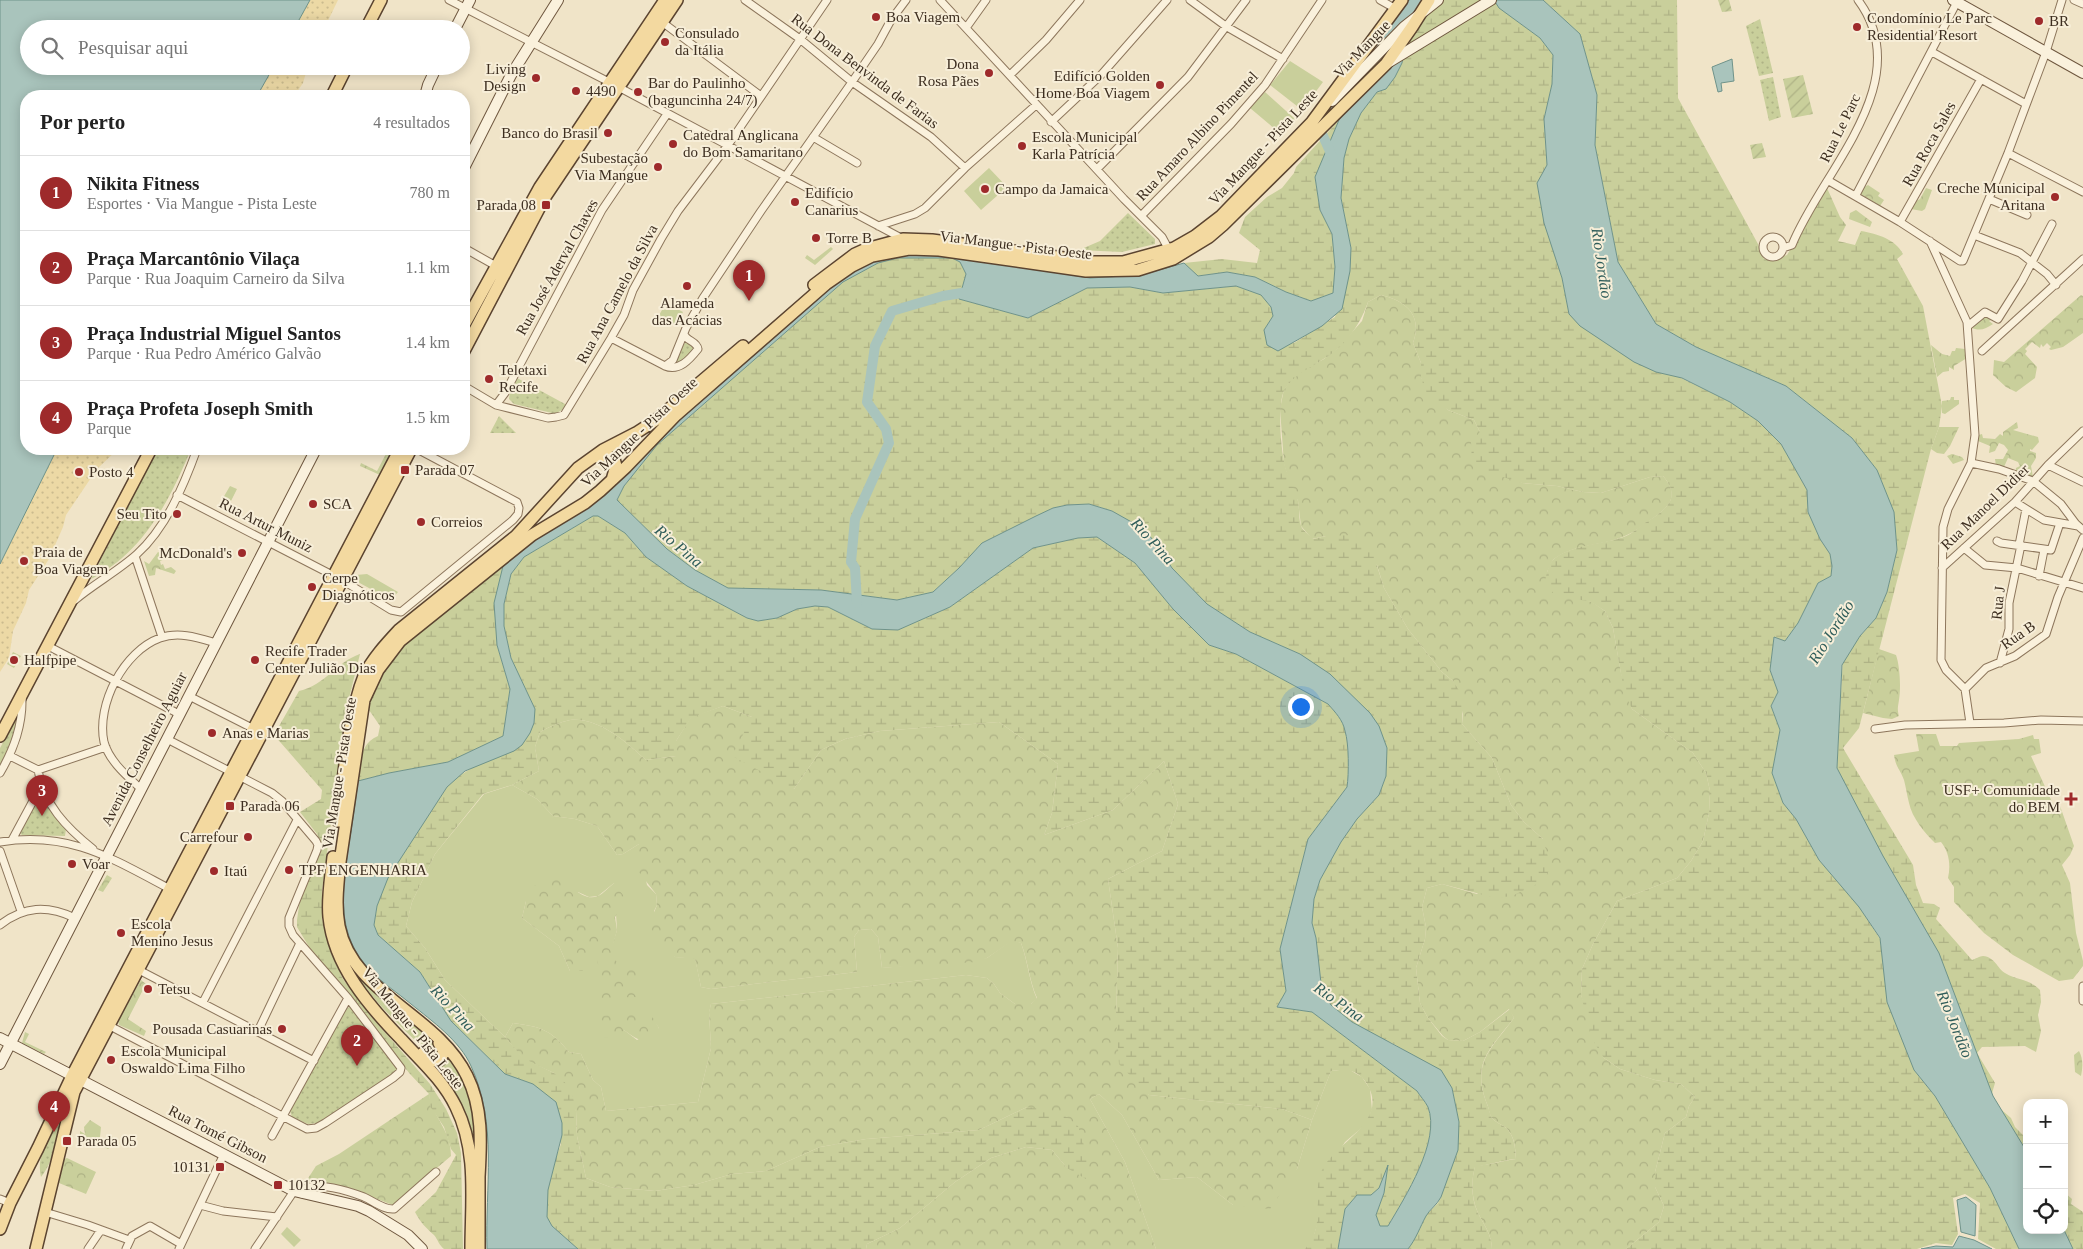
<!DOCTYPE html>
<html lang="pt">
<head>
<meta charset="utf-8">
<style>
	:root { --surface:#fff; --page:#f2f2f2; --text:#222; --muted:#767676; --line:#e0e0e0; --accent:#9e2a2b }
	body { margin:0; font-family:Georgia,serif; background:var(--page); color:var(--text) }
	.controls { position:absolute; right:15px; bottom:15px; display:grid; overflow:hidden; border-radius:10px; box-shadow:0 2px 12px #0003 }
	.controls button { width:45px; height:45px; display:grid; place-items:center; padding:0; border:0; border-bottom:1px solid var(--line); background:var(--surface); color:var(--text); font:25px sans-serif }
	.you { position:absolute; left:1300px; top:706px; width:18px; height:18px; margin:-12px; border:4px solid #fff; border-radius:50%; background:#1a73e8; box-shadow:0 0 0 8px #1a73e833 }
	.badge { display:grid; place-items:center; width:32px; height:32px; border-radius:50%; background:var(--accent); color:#fff; font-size:16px; font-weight:700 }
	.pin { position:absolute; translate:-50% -41px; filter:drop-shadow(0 1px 2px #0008) }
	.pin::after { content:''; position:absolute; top:26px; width:18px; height:15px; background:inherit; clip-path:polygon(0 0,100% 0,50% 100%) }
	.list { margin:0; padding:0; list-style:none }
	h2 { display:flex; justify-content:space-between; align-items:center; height:65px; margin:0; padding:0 20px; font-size:21px }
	h2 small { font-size:16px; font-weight:400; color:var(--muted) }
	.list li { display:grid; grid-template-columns:32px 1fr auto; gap:15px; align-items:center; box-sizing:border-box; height:75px; padding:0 20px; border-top:1px solid var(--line) }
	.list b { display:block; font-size:19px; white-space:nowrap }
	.list p { margin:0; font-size:16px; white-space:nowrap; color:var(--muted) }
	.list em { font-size:16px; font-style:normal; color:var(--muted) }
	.icon { flex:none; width:28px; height:28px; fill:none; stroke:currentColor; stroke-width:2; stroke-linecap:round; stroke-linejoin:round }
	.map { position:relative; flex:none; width:2083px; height:1249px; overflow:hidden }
	.search { position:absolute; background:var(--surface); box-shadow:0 2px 12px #0003; left:20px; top:20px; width:450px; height:55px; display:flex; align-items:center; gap:12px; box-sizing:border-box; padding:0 18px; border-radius:28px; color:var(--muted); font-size:19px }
	.panel { position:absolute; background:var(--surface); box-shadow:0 2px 12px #0003; left:20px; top:90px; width:450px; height:365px; border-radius:20px }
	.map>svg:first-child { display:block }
</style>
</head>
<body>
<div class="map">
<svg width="2083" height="1249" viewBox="0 0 2083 1249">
	<defs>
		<pattern id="forest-crowns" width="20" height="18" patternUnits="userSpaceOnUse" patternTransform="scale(1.25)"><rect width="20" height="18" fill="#c9cf9b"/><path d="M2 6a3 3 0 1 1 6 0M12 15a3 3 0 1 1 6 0" fill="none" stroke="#aeb285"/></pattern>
		<pattern id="wetland-marsh" width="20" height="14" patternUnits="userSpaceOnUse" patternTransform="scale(1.25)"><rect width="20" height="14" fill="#c9cf9b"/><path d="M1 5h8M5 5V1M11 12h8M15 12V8" fill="none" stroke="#aeb285"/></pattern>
		<pattern id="sand-dots" width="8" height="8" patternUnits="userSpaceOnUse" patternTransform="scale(1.25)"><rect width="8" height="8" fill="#ecd9a5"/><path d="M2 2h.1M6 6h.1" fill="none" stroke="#cbbb8e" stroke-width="1.8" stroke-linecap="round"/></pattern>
		<pattern id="park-dots" width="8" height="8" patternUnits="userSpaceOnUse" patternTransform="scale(1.25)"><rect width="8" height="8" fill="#c9cf9b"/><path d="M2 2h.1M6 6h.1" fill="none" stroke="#aeb285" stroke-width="1.8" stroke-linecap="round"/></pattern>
		<pattern id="garden-furrows" width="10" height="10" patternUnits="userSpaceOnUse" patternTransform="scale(1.25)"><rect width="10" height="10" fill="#c9cf9b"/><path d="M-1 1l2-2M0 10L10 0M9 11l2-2" fill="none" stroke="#aeb285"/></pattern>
	</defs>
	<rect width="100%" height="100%" fill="#f0e4c8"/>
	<path fill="#c9cf9b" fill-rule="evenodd" d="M1290 61 1323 82 1302 110 1270 85Z
		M1265 92 1295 119 1282 135 1250 108Z
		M989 168 1007 187 981 210 964 191Z
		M831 247 833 249 815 265 805 258 807 255 814 260Z
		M666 303 683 312 676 326 658 317Z
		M230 486 237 489 231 501 223 498Z
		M367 574 398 592 391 600 356 581V575Z
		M13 652 21 656 14 668 7 664Z
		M512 785 537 799 553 816 575 819 597 826 617 855 623 854 639 844 647 885 656 894 657 905 654 911 675 957 695 958 701 987 711 989 857 972 854 937 859 930 871 929 878 937 882 968 987 958 1012 940 1021 943C1028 962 1029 981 1037 999L1031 1004H1015L1000 993 994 984 987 978 966 975 711 1004 709 1013 711 1048 698 1102 606 1111 601 1087 593 1080 581 1054 569 1052C550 1029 541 1027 513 1023L505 1037 445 980 425 948 406 926 412 902 435 854 484 794ZM614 883 617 930 610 953 617 964 597 954H583L570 971 559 946 522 918 526 901 578 892 589 897 598 896ZM653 1020 659 1028 637 1040 624 1030Z
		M340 942 369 986 432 1041 440 1049 439 1055 431 1056C396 1021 357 989 340 942Z
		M449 1058C474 1077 474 1130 477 1160 471 1124 458 1096 436 1067L442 1065Z
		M1348 1069 1362 1077 1370 1089 1372 1110 1365 1125 1345 1142 1319 1184 1318 1222 1312 1242 1305 1249H1156L1125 1162 1090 1099 1099 1094 1122 1115 1159 1180 1197 1177 1233 1205 1297 1169 1312 1120 1331 1071Z
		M287 1227 301 1240 294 1247 281 1234Z"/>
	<path fill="url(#forest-crowns)" d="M1868 185 1880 193 1878 196 1884 200 1880 206 1859 193 1860 189Z
		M1926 188 1932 190 1925 209 1922 211 1911 209 1916 201 1920 199Z
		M1856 210 1872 222 1870 227 1849 219 1850 213Z
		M1381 295C1406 301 1423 315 1413 343L1421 363V378L1448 410 1474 420 1480 432 1522 483 1557 486 1583 492 1601 493 1650 477 1663 476C1683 499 1665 510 1646 523 1640 527 1634 532 1627 535 1604 546 1576 543 1554 559 1551 562 1549 568 1547 572L1577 598 1592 602 1605 611 1613 628 1621 673 1632 709 1693 753 1706 773 1710 791 1709 813 1703 841 1691 861 1677 878 1617 901 1593 944 1582 969 1581 995 1604 1058 1620 1069 1655 1080 1681 1084 1695 1097 1689 1106 1686 1117 1665 1133 1655 1172V1187L1664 1206 1659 1222 1626 1249H1492C1492 1235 1484 1225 1478 1213 1471 1197 1471 1182 1475 1166 1489 1165 1502 1161 1516 1159 1515 1146 1515 1136 1505 1127 1501 1124 1495 1122 1492 1118 1489 1114 1489 1108 1487 1104 1471 1063 1491 1049 1514 1018L1509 1009 1480 1032 1463 1041 1448 1040 1443 1036 1428 1018 1420 1003 1416 968 1425 939 1426 927 1422 907 1427 888 1442 884 1477 894 1543 839 1523 821 1511 805 1492 758 1462 724 1463 714 1453 681 1442 672 1408 629 1384 588 1377 565 1326 536 1312 539 1301 526 1298 501 1290 484 1284 464 1280 409 1284 389 1296 374 1324 359 1338 348 1362 321 1368 302Z
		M2081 295 2083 296V333L2063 347 2051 350 2049 349 2051 347 2047 343 2043 347 2041 344 2040 348 2032 342 2025 349 2027 351 2025 354 2037 367 2035 378 2016 392 2006 387 1993 375 1994 360 2004 362Z
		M1992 315 1991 320 1989 321 1993 324C1985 329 1980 332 1970 327L1979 316Z
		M1931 345 1942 354 1950 356 1952 351H1955L1956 348 1965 349 1967 358 1954 366V370L1949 367V371L1943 372 1937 377Z
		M1951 397H1954V400H1959V404L1945 414 1942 413V401L1950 400Z
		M2017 422 2018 428 2013 430 2038 437 2039 442 2032 450 2030 449V451L2036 453V458L2031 466 2033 477 2015 478 2016 468 2020 466 2018 462 2008 458 2004 467 1996 466 1995 459H2003L2008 450 2004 445 1999 443 1995 451 1989 453 1990 446 1978 441 1979 435 1982 434 1983 438 1995 439 2000 434 2003 436V432Z
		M1939 427H1959L1950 446 1944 454 1937 453 1931 449Z
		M388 450 392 452 380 475 360 466 361 463 377 471Z
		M1952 454 1962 457 1964 460 1953 464 1947 456Z
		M158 552 166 556 165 559 160 561 161 565 163 564 165 569 171 567 176 571 174 574 156 568 155 575 149 576 144 561 149 564Z
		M1879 649 1896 655C1900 666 1901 688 1899 700 1898 707 1897 709 1899 716L1892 719 1883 718 1863 713Z
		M723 706 752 717 794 789 821 750 845 739 880 731 999 722 1058 764 1052 813 1044 835 1113 810 1164 761 1178 804 1162 851 1108 879 1118 948 1116 1015 1149 1095 1282 1109 1312 1120 1297 1169 1270 1209 1233 1205 1197 1177 1159 1180 1122 1115 1099 1094 1090 1099 1125 1162 1156 1249H866L867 1244 900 1228 955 1182 991 1158 1026 1147 1052 1150 1067 1168 1027 1107 979 1130 866 1139 820 1147 766 1171 732 1174 694 1185 655 1191 610 1187 586 1178 577 1136 576 1111 554 1073 523 1059 505 1037 513 1023C541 1027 550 1029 569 1052L581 1054 593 1080 601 1087 606 1111 698 1102 711 1048 709 1012 711 1004 966 975 987 978 994 984 1000 993 1015 1004H1031L1037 998C1029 980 1028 961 1021 943L1012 941 987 958 976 962 882 968 878 937 871 929 859 930 854 937 857 972 711 989 701 987 695 959 675 957 651 937 649 925 657 905 656 894 638 871 639 844 623 854 617 855 597 826 575 819 553 816 537 799 512 785 539 771 535 747 540 732C549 727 560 722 570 720 599 717 626 742 646 760L676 756V741L691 717Z
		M1916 734H1936L1940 746H1957L1959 743 2019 739 2033 735 2034 739H2039L2041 753 2031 756 2053 804 2059 803 2074 846 2070 855 2062 865 2070 883 2076 933 2083 961V966L2073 979 2059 981 2013 955 1984 933 1954 902V887L1948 878C1951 865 1949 852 1941 842L1935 843C1925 833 1912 818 1909 803 1907 795 1906 788 1904 780 1900 769 1896 768 1894 755L1919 751Z
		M107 875 112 878 103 892 98 890Z
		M563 878C571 886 584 902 598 896 603 894 609 887 614 883L627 900 615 917 617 930 611 953 618 964 638 970V997L601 998 597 954H583V971H570L559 946 522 918 526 901 525 888Z
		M141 980 146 984 128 1019 146 1031 144 1036 119 1025 118 1021Z
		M650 1013 659 1028C648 1048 639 1041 624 1030L616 1038H600L598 1016Z
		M25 1032 29 1034 25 1042 46 1052 44 1054 22 1043Z
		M2079 1051C2083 1058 2083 1067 2081 1076L2075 1072 2074 1055Z
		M429 1094C432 1117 451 1129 451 1156L393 1205C365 1195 336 1181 305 1183L316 1166 339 1154Z
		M90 1120 101 1127 100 1137 104 1141 109 1135 113 1137V1144L108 1149 80 1135V1131L85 1134 84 1127Z
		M67 1158 96 1172 86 1194 59 1183 64 1159Z"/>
	<path fill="url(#wetland-marsh)" d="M1413 0H1494L1513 18 1540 38 1553 55 1552 84 1544 119 1547 165 1537 184 1562 278 1569 314 1681 378 1730 402 1758 421 1781 444 1807 490 1808 512 1820 539 1830 554 1832 566 1831 576 1818 583 1798 623 1785 641 1774 637 1770 670 1778 692 1771 706 1780 730 1772 773 1783 803 1796 819 1819 860 1858 905 1880 939 1883 963 1914 1070 1935 1096 1990 1188 2019 1249H1996L1978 1239 1980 1203 1965 1194 1953 1198 1958 1234 1952 1245 1936 1243 1917 1249H1626L1659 1222 1664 1206 1655 1187V1172L1665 1133 1686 1117 1689 1106 1695 1097 1681 1084 1655 1080 1620 1069 1604 1058 1592 1039 1581 995 1582 969 1593 944 1617 901 1677 878 1691 861 1703 841 1709 813 1710 791 1706 773 1693 753 1632 709 1624 691 1613 628 1605 611 1591 602 1557 595 1544 586C1546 578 1547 567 1552 561 1566 545 1607 544 1626 536 1633 533 1639 527 1645 523 1664 511 1683 499 1663 476L1650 477 1601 493 1583 492 1557 486 1522 483 1484 471 1472 463 1471 442 1480 432 1474 420 1448 410 1427 394 1421 378V363L1413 343C1423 315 1406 301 1381 295L1368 302C1360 325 1345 347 1322 360 1308 369 1296 374 1286 387 1276 400 1281 450 1285 466 1288 478 1295 489 1298 501 1300 510 1298 520 1302 528 1305 532 1309 535 1313 539L1326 536 1352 535 1363 542 1373 553 1384 588 1408 629 1442 672 1453 681 1463 697 1462 724 1492 758 1511 805 1523 821 1543 839 1548 857 1549 871 1541 882 1512 896 1495 898 1442 884 1427 888 1422 907 1426 927 1425 939 1416 968 1420 1003 1428 1018 1442 1036 1448 1040 1463 1041 1480 1032 1510 1009 1514 1018C1490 1049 1471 1063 1487 1104 1489 1108 1490 1115 1492 1118 1495 1122 1501 1124 1505 1127 1515 1136 1515 1147 1516 1159 1502 1160 1489 1165 1475 1167 1471 1182 1471 1198 1478 1213 1484 1225 1492 1235 1492 1249H1408L1427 1214 1438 1203 1441 1197 1459 1122 1452 1088 1421 1060 1392 1043 1376 1037 1352 1022 1331 1005 1322 992 1316 938 1312 923 1314 899 1320 880 1341 842 1357 819 1379 795 1386 776 1387 748 1300 654 1250 632 1206 604 1172 568 1157 545 1112 511 1089 504 1067 505 1053 508 982 543 959 568 933 592 897 600 821 590 728 588 695 570 667 549 617 500 624 486 657 445 843 282 877 263 898 258H952L960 262 966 274 959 299 1028 318 1087 288 1130 287 1163 293 1236 286 1261 295 1271 307 1273 316 1264 330 1294 343 1335 317 1351 248 1341 198 1344 158 1349 139 1361 113 1377 92 1395 77 1402 63Z
		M1543 0H1677L1678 98 1758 244 1764 259 1773 260 1787 255 1827 188 1840 217 1846 225 1838 241 1855 245 1861 231C1878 234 1895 239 1903 254L1897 259 1923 306 1942 406 1939 427 1931 449 1859 728 1843 748 1913 865 1916 885 1923 903 1934 904 1940 908 1936 919 1972 960C1975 959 1980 956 1983 956 1995 957 1997 968 2005 973 2018 981 2026 977 2040 990L2041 1002 2038 1015 2041 1031 2036 1052 2025 1046 1982 1047 1977 1053 1995 1083 1990 1100 2011 1118 2015 1127 2027 1139V1174L1972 1073 1923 941 1890 872 1877 863 1849 817 1837 768 1843 656 1876 618 1887 592 1897 550 1893 512 1877 470 1852 438 1786 386 1696 347 1656 324 1618 262 1595 145 1597 95 1580 34Z
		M1339 120 1315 178 1320 210 1332 234 1335 267 1333 293 1311 301 1286 292 1255 277 1227 272 1197 276 1184 263 1222 259 1257 263 1260 250 1239 233 1245 217 1267 197 1282 188 1294 173 1296 167Z
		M593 516H598L625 533 646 557 687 586 747 618 758 621 777 618 797 609 815 606 828 607 872 629 898 630 950 607 1033 548 1078 538 1097 537 1135 563 1173 609 1209 645 1236 654 1328 704C1335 712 1343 720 1345 731 1349 743 1349 774 1347 787L1308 839 1280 949 1286 991 1277 1007 1312 1012 1417 1091C1420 1096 1425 1101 1428 1107 1441 1141 1405 1197 1388 1226H1380L1376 1215 1384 1193 1379 1188 1372 1195H1357L1345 1209 1338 1249H1305C1328 1224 1310 1191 1323 1168 1339 1140 1392 1120 1365 1081 1356 1069 1345 1069 1331 1071L1312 1120 1282 1109 1149 1095 1119 1064 1116 1015 1118 948 1108 879 1162 851 1178 804 1164 761 1113 810 1044 835 1052 813 1058 764 999 722 880 731 845 739 821 750 794 789 732 756 752 717 723 706 691 718 676 741V756L646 760C626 742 599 717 570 720 560 722 549 727 540 732L535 747 539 771 512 785 483 794 435 854 412 902 406 926 425 948 445 980 505 1037 523 1058 554 1073 571 1088 576 1111 577 1136 586 1178 610 1187 655 1191 694 1185 732 1174 766 1171 820 1147 866 1139 979 1130 1027 1107 1060 1112 1078 1126 1089 1162 1086 1179 1067 1168 1052 1150 1026 1147 991 1158 955 1182 900 1228 867 1244 866 1249H578C568 1240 552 1231 547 1218 541 1200 554 1162 561 1144L533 1084 505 1074 451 1021 420 972 378 935 374 925 377 906 387 878 447 787 454 779 475 766 535 709 511 658 504 626V604L511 574 524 557Z
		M512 555 497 645 510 689 503 736 448 762 389 773 358 781C361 763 359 744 378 736L380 726 369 710 371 695 379 678 399 649Z
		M360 654 346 710 322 890V919L331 953 343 979 369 1014 430 1084 446 1109 457 1133 461 1153 463 1249H444C439 1245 438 1240 434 1235 426 1228 420 1222 415 1212L436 1192 456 1155 451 1149 444 1127 430 1106 429 1094 410 1074 317 960 297 927V920L300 899 321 847 317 834 300 812 321 799 322 790 274 735 299 691C326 685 336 662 360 654Z
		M2064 1192 2072 1199 2071 1204 2083 1212V1249H2065Z"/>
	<path fill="url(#sand-dots)" d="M310 0H338L324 29H294Z
		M274 66H308L303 83 295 95 257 96Z
		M57 449H118L97 469 66 515 63 527 49 559 29 590 26 603 13 631 9 658 0 672V564Z"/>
	<path fill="url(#park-dots)" d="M1760 19 1773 73 1759 76 1746 26Z
		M1773 77 1781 117 1769 121 1760 80Z
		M1128 213 1155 239V244L1122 252 1079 250 1100 241Z
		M686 341 695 348 681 364H676L675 360Z
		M517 378 565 404V408L557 413H552L514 404 509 399 510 391Z
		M499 416 516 433H490Z
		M157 449H191C170 500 143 553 91 579Z
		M15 721H17L15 737 0 767V748Z
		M38 796 44 797 66 829 65 836 22 835 19 833Z
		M352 1005 399 1067 396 1074 318 1123 308 1124 292 1117 290 1111 345 1010Z
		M72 1088C65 1111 56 1160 41 1177 34 1152 60 1111 72 1088Z"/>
	<path fill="url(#garden-furrows)" d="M1718 0H1729L1732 11 1722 12Z
		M1803 75 1813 114 1792 118 1783 79Z
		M1762 143 1766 157 1753 159 1750 145Z"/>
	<path fill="#a9c4bc" stroke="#6f938a" d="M0 0H310L294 29H29V66H274L257 96H26V449H57L0 564Z
		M1407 0H1413L1402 63 1395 77 1386 89 1377 92 1361 113 1349 139 1344 158 1341 198 1351 248 1350 271 1342 309 1322 326 1278 351 1267 345 1264 330 1273 316 1271 307 1261 295 1236 286 1163 293 1130 287 1087 288 1028 318 959 299 966 274 960 262 952 258H898L878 263 843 282 657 445 624 486 617 500 667 549 695 570 728 588 821 590 897 600 933 592 959 568 982 543 1036 516 1053 508 1067 505 1089 504 1112 511 1144 529 1157 545 1172 568 1207 604 1250 632 1300 654 1330 674 1370 713 1379 726 1387 748 1386 776 1379 795 1357 819 1341 842 1320 880 1314 899 1312 923 1316 938 1322 992 1331 1005 1352 1022 1441 1070 1452 1088 1459 1122 1458 1150 1441 1197C1437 1205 1430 1209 1426 1216 1420 1227 1416 1239 1408 1249H1338L1345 1209 1357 1195H1371L1379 1188 1388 1165 1384 1193 1376 1215 1380 1226H1388C1405 1197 1441 1141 1428 1107 1425 1101 1420 1096 1417 1091L1312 1012 1277 1007 1286 991 1280 949 1308 839 1347 787C1349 774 1349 743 1345 731 1343 720 1335 712 1328 704L1236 654 1209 645 1173 609 1135 563 1097 537 1078 538 1033 548 950 607 898 630 872 629 828 607 815 606 797 609 777 618 758 621 747 618 687 586 646 557 625 533 598 516H593L524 557 511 574 504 604V626L511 658 535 709 534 723 530 733 522 745 514 751 465 771 447 787 388 878 377 906 374 925 378 935 420 972 451 1021 505 1074 533 1084 556 1102 562 1123V1135L548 1190 547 1217 552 1226 578 1249H487C485 1187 498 1124 471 1066 460 1041 432 1021 411 1004 398 993 382 983 370 970 336 934 342 894 348 849 352 826 355 804 358 781L389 773 448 762 503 736 510 689 497 645 494 603 503 566 512 555 536 537 592 505 613 488 655 440 841 276 878 258 920 251 1090 278 1141 275 1184 263 1198 276 1227 272 1255 277 1286 292 1311 301 1333 293 1335 267 1332 234 1320 210 1315 177 1339 120 1363 87 1353 95 1362 65Z
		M1494 0H1543L1580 34 1597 95 1595 145 1618 262 1656 324 1696 347 1786 386 1852 438 1877 470 1894 512 1897 550 1887 592 1876 618 1860 636 1842 665 1837 768 1883 856 1939 953 1993 1096 2027 1152V1230H2064L2073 1249H2019L1990 1188 1935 1096 1914 1070 1887 1002 1880 938 1859 907 1819 860 1796 819 1783 803 1772 773 1780 730 1771 706 1778 692 1770 670 1774 637 1785 641 1798 623 1818 583 1831 576 1832 566 1830 554 1820 539 1808 512 1807 490 1781 444 1758 421 1730 402 1682 378 1656 372 1634 362 1580 326 1569 314 1562 278 1544 223 1537 183 1547 165 1544 119 1552 84 1553 55 1540 38 1499 8Z
		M1732 59 1734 81 1721 83 1722 91 1718 92 1712 67Z
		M1966 1197 1976 1205 1975 1236 1961 1232 1957 1200Z
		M1959 1236 1974 1240 1992 1249H1921L1936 1246 1953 1247Z"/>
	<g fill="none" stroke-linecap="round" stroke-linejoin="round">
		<path stroke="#a9c4bc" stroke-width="10" d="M1402 25 1416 0
			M1331 112 1354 85
			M1319 127 1333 158
			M857 603 855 568 851 562 855 519 889 443 886 429 867 402 875 346 892 311 943 296 968 292 971 288"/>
		<defs>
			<path id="street" d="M449 0 609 82 903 239
				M745 0 800 39 852 82 931 137 965 168
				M940 0 1124 199 1162 237 1169 250
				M1190 0 1227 27 1283 59
				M1380 0 1396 9
				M2074 0 2083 4
				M662 22 761 96
				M966 28 986 0
				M1932 52 2026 104
				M1010 75 1046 40 1080 0
				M1051 122 1101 75 1167 0
				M813 137 857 163
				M2008 153 2083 192
				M1097 169 1188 77 1246 0
				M1829 181 1900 222 1960 261H1963L2008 153 2046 52 2062 0
				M1856 195 1957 2
				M1989 199 2027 215
				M1141 216 1231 124 1265 85 1322 0
				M1900 222 1981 79
				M878 226 915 214 925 208 965 168 1036 105
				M1974 235 2020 253 2047 274 2056 285
				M1763 247a10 10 0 1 1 20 0a10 10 0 1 1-20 0Z
				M1930 241 1967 322 1975 435 1971 463 1948 509 1943 527 1941 660 1946 670 1965 689
				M464 248 496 266
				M1783 248 1792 245C1821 172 1919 82 1858 0
				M1968 326 1985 312 1998 319 2022 281 2052 224
				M611 338 665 366 673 360 686 328 703 298 761 211 852 82 878 44 891 20 906 0
				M1982 351 2083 259
				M665 366C679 372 690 359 698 349 697 341 686 341 684 334
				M464 386 496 405 548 418 556 417 564 415 611 338 624 315 633 290 661 239 678 211 728 145 827 0
				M496 405 505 393 602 210 667 114
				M1971 463 1999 469 2033 481 2061 504 2076 524 2083 530
				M2048 465 2083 482
				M177 495 342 580 391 610 401 612 513 520 518 514 519 508 517 502 417 449
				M2015 502 2044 520 2078 526
				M1997 541 2001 543 2051 550 2060 523
				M2019 545 2026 509
				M1964 548 1985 565 2017 568 2083 588
				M135 556 162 637
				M1942 568 2015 502 2048 465 2083 431
				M2039 576 2044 550
				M75 600C94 584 118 571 137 554 166 528 184 485 197 449
				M48 646 179 714
				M2000 663 2009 629V603L2021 545
				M1965 689 1986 668 2015 656 2046 634 2058 597 2083 538
				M1965 689 1970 723
				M189 696 254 729
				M1875 729 1905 725 2004 723 2041 720 2083 721
				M10 756 38 770
				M38 770C43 804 67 828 93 849
				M38 770 106 747
				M0 773C14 749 23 725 22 696
				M141 789C127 776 109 761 104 742 96 704 124 651 160 638 179 631 199 638 216 643
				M12 840 41 786
				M0 842C70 831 111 858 170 889
				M0 851 21 911
				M0 925C24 906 47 905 75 918
				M135 968 314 1061
				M2083 986V1001
				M203 1002 297 820
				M110 1026 307 1129 316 1128 325 1123 393 1078 400 1072 401 1068 348 998 293 935 289 926V918L317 850 318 845 316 841 282 801 272 793 167 739
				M258 1031 300 943
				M272 1136 348 998
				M302 1194 303 1190C315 1180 351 1192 364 1197 373 1201 384 1210 394 1209L436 1172
				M0 1199 10 1203
				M200 1205 223 1211 277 1217
				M45 1212 88 1225 129 1240
				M88 1249 101 1230
				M126 1249 132 1236 150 1226 181 1244
				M179 1249 224 1154
				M255 1249 294 1191"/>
			<path id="secondary" d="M1953 0 2083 73
				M455 29 470 0
				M1386 64 1491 0
				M425 96 428 85 437 66
				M1332 101 1404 27 1438 0
				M464 168 511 75 558 0
				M0 1038 294 1191 358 1206 369 1211 408 1235 422 1249
				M0 1064 316 449"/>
			<path id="primary" d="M366 29 381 0
				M332 96 347 66
				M814 285 855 254 866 249 903 239 932 240 1007 250 1093 262H1123L1174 248 1195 236 1221 216 1312 122 1402 0
				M464 325 540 187 665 0
				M464 351 545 197 677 0
				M594 457 605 455 614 459 616 466 612 480
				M0 736 151 449
				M338 821C344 778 348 716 364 676 372 659 386 644 399 630L516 536 578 468 603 450 636 433 656 420 743 346
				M333 857C331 877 327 897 329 917 334 966 369 1006 401 1039 421 1061 443 1080 456 1107 478 1151 471 1202 471 1249
				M423 1053 432 1061 440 1060 444 1051 439 1043
				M0 1229 10 1203 38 1148 72 1076 400 449
				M36 1249 74 1092 411 449
				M479 1249C479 1225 479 1201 479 1177 481 1143 483 1108 467 1076 437 1014 352 994 339 926 335 905 338 883 340 862L364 700 378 670 400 641 532 535 585 503 600 491 626 467 676 415 826 284 852 266 872 256 909 249 939 250 1086 271 1138 270 1173 259 1209 237 1223 225 1386 64 1412 27 1429 0"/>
		</defs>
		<use href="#street" stroke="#8d765c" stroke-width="9"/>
		<use href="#secondary" stroke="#6f573f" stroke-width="12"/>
		<use href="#primary" stroke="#5b4430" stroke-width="14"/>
		<use href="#street" stroke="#faf1dc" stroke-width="7"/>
		<use href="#secondary" stroke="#faf1dc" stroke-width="10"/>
		<use href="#primary" stroke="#f3d9a0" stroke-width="11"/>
	</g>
	<g fill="#9e2a2b" stroke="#f7eed8" stroke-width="2">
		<circle cx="876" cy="17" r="5"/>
		<circle cx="2039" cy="21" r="5"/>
		<circle cx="1857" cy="27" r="5"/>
		<circle cx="665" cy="42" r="5"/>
		<circle cx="989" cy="73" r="5"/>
		<circle cx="536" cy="78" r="5"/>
		<circle cx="1160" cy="85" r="5"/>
		<circle cx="576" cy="91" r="5"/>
		<circle cx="638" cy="92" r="5"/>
		<circle cx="608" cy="133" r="5"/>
		<circle cx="673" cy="144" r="5"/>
		<circle cx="1022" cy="146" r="5"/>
		<circle cx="658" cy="167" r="5"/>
		<circle cx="985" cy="189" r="5"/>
		<circle cx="2055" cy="197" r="5"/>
		<circle cx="795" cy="202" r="5"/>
		<rect x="541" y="200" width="10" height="10" rx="2.5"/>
		<circle cx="816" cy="238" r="5"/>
		<circle cx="687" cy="286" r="5"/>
		<circle cx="489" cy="379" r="5"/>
		<rect x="400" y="465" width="10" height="10" rx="2.5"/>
		<circle cx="79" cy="472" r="5"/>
		<circle cx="313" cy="504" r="5"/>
		<circle cx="177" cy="514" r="5"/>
		<circle cx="421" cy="522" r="5"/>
		<circle cx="242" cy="553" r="5"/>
		<circle cx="24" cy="561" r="5"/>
		<circle cx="312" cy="587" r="5"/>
		<circle cx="14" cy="660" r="5"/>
		<circle cx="255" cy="660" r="5"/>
		<circle cx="212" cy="733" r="5"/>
		<path d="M2068.5 791.5h5v5h5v5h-5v5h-5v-5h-5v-5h5z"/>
		<rect x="225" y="801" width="10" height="10" rx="2.5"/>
		<circle cx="248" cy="837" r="5"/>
		<circle cx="72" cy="864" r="5"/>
		<circle cx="289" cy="870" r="5"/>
		<circle cx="214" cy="871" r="5"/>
		<circle cx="121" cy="933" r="5"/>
		<circle cx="148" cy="989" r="5"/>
		<circle cx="282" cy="1029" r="5"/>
		<circle cx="111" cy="1060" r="5"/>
		<rect x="62" y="1136" width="10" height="10" rx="2.5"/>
		<rect x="215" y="1162" width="10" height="10" rx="2.5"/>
		<rect x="273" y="1180" width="10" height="10" rx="2.5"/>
	</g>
	<g text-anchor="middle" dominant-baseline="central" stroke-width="4" stroke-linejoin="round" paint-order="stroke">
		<g font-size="15" fill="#3d2e20" stroke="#f7eed8" text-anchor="start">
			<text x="886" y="17">Boa Viagem</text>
			<text x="1867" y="18">Condomínio Le Parc<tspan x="1867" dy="17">Residential Resort</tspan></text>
			<text x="2049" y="21">BR</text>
			<text x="675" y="33">Consulado<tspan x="675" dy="17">da Itália</tspan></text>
			<text x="979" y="64" text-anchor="end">Dona<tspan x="979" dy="17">Rosa Pães</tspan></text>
			<text x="526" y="69" text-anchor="end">Living<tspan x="526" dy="17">Design</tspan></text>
			<text x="1150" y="76" text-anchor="end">Edifício Golden<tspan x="1150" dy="17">Home Boa Viagem</tspan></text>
			<text x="648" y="83">Bar do Paulinho<tspan x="648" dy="17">(baguncinha 24/7)</tspan></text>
			<text x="586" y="91">4490</text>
			<text x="598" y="133" text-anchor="end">Banco do Brasil</text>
			<text x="683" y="135">Catedral Anglicana<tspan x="683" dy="17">do Bom Samaritano</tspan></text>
			<text x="1032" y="137">Escola Municipal<tspan x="1032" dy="17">Karla Patrícia</tspan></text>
			<text x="648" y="158" text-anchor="end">Subestação<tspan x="648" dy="17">Via Mangue</tspan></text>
			<text x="2045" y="188" text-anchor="end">Creche Municipal<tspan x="2045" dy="17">Aritana</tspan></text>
			<text x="995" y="189">Campo da Jamaica</text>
			<text x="805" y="193">Edifício<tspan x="805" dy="17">Canarius</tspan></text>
			<text x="536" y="205" text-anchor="end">Parada 08</text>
			<text x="826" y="238">Torre B</text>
			<text x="687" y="303" text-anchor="middle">Alameda<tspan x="687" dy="17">das Acácias</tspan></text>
			<text x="499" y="370">Teletaxi<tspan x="499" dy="17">Recife</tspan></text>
			<text x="415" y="470">Parada 07</text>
			<text x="89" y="472">Posto 4</text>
			<text x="323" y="504">SCA</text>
			<text x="167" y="514" text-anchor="end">Seu Tito</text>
			<text x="431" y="522">Correios</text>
			<text x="34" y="552">Praia de<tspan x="34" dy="17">Boa Viagem</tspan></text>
			<text x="232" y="553" text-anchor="end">McDonald's</text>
			<text x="322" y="578">Cerpe<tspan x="322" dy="17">Diagnóticos</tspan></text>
			<text x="265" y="651">Recife Trader<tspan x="265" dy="17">Center Julião Dias</tspan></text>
			<text x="24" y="660">Halfpipe</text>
			<text x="222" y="733">Anas e Marias</text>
			<text x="2060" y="790" text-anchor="end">USF+ Comunidade<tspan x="2060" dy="17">do BEM</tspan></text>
			<text x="240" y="806">Parada 06</text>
			<text x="238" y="837" text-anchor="end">Carrefour</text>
			<text x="82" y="864">Voar</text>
			<text x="299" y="870">TPF ENGENHARIA</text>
			<text x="224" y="871">Itaú</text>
			<text x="131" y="924">Escola<tspan x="131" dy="17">Menino Jesus</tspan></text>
			<text x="158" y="989">Tetsu</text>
			<text x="272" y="1029" text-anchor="end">Pousada Casuarinas</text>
			<text x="121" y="1051">Escola Municipal<tspan x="121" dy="17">Oswaldo Lima Filho</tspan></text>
			<text x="77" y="1141">Parada 05</text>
			<text x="210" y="1167" text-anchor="end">10131</text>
			<text x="288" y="1185">10132</text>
		</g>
		<g font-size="15" fill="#3d2e20" stroke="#f7eed8">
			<text transform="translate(1362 49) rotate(-46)">Via Mangue</text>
			<text transform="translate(865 71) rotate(37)">Rua Dona Benvinda de Farias</text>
			<text transform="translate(1840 128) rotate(-64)">Rua Le Parc</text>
			<text transform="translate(1197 136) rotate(-47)">Rua Amaro Albino Pimentel</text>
			<text transform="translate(1929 144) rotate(-61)">Rua Roca Sales</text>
			<text transform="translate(1263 147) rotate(-47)">Via Mangue - Pista Leste</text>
			<text transform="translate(1016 245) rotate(7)">Via Mangue - Pista Oeste</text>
			<text transform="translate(557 267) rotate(-61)">Rua José Aderval Chaves</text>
			<text transform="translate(617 294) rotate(-62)">Rua Ana Camelo da Silva</text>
			<text transform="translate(639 432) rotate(-43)">Via Mangue - Pista Oeste</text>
			<text transform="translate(1985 507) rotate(-44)">Rua Manoel Didier</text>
			<text transform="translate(266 525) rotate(27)">Rua Artur Muniz</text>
			<text transform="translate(1998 603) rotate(-84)">Rua J</text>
			<text transform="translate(2018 635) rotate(-35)">Rua B</text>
			<text transform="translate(144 749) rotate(-63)">Avenida Conselheiro Aguiar</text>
			<text transform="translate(339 773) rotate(-81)">Via Mangue - Pista Oeste</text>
			<text transform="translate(413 1028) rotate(51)">Via Mangue - Pista Leste</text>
			<text transform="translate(218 1134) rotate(27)">Rua Tomé Gibson</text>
		</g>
		<g font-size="16" font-style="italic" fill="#2f5d5a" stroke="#f7eed8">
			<text transform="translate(1602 263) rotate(82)">Rio Jordão</text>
			<text transform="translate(1153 541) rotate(48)">Rio Pina</text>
			<text transform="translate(679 546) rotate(40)">Rio Pina</text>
			<text transform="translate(1831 632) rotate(-58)">Rio Jordão</text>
			<text transform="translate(1339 1002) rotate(35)">Rio Pina</text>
			<text transform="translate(453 1008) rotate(47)">Rio Pina</text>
			<text transform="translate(1955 1024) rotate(68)">Rio Jordão</text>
		</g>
	</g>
</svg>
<div class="controls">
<button>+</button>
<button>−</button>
<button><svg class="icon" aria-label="locate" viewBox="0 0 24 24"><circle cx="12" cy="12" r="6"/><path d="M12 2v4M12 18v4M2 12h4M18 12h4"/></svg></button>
</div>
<div class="you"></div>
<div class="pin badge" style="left:749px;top:301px">1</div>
<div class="pin badge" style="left:357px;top:1066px">2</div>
<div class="pin badge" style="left:42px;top:816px">3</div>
<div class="pin badge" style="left:54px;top:1132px">4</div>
<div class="search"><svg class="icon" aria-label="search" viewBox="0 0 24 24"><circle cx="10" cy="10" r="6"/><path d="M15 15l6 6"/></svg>Pesquisar aqui</div>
<section class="panel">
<h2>Por perto<small>4 resultados</small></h2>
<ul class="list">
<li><span class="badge">1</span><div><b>Nikita Fitness</b><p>Esportes · Via Mangue - Pista Leste</p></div><em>780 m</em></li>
<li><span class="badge">2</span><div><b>Praça Marcantônio Vilaça</b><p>Parque · Rua Joaquim Carneiro da Silva</p></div><em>1.1 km</em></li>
<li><span class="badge">3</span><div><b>Praça Industrial Miguel Santos</b><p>Parque · Rua Pedro Américo Galvão</p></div><em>1.4 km</em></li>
<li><span class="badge">4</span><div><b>Praça Profeta Joseph Smith</b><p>Parque</p></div><em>1.5 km</em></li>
</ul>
</section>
</div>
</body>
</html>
